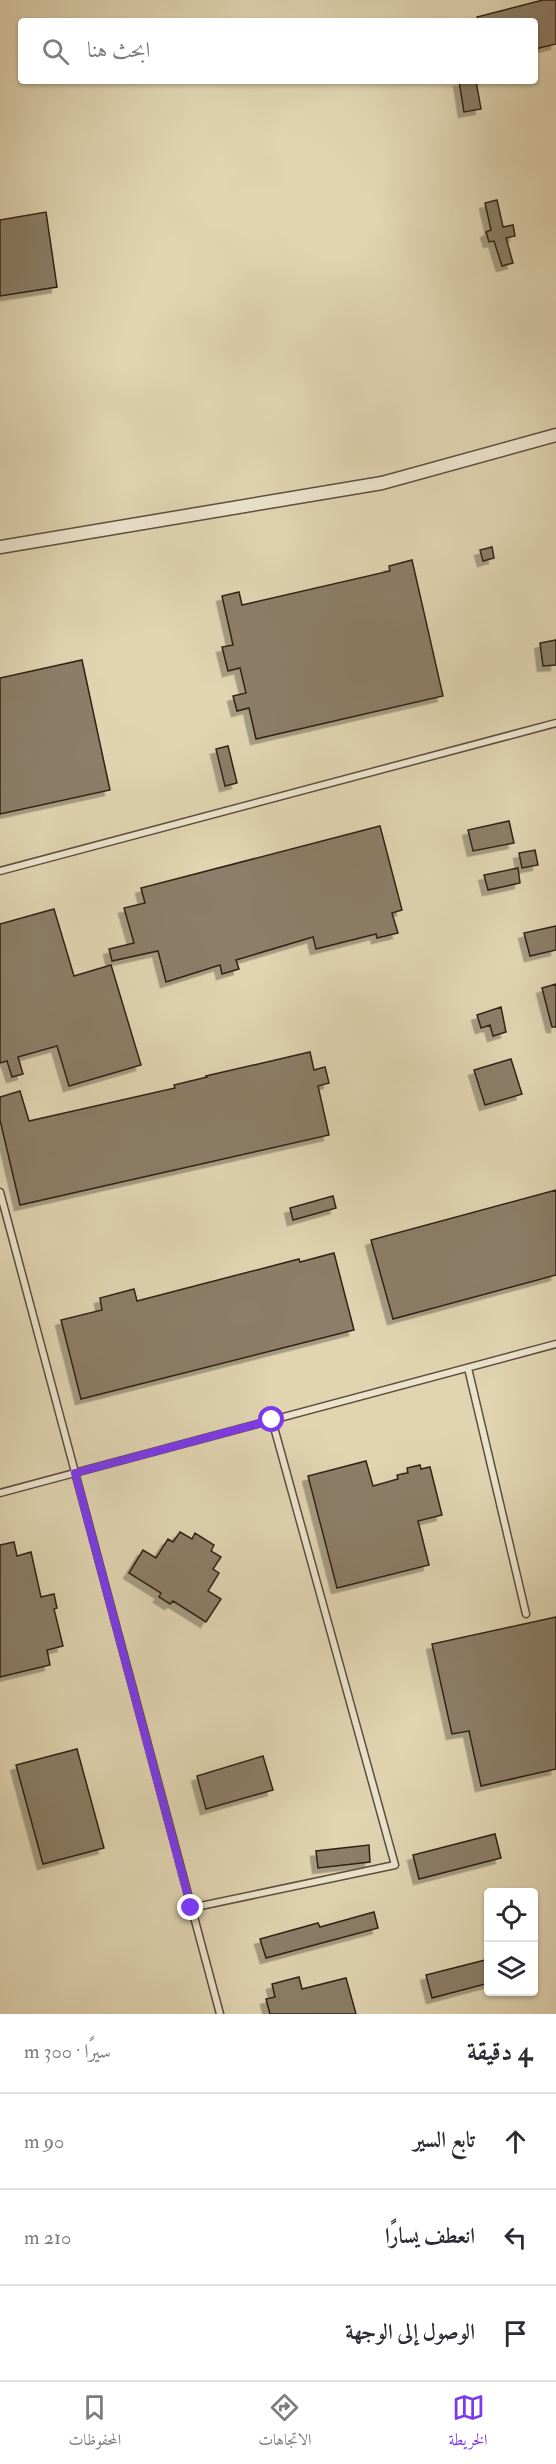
<!DOCTYPE html>
<html lang="ar">
<head>
<meta charset="utf-8">
<style>
	:root { --surface:#fff; --page:#f7f7f7; --text:#2b2b33; --muted:#7c7c81; --line:#e1e1e2; --accent:#7c3aed }
	body { margin:0; font-family:"IM FELL Double Pica",Amiri,serif; background:var(--page); color:var(--text); direction:rtl }
	.controls { position:absolute; right:18px; bottom:18px; display:grid; overflow:hidden; border-radius:6px; box-shadow:0 2px 4px #0004 }
	.controls button { width:54px; height:54px; display:grid; place-items:center; padding:0; border:0; border-bottom:2px solid var(--line); background:var(--surface); color:var(--text); font:30px sans-serif }
	.stop { position:absolute; width:18px; height:18px; margin:-14px; border:4px solid #7c3aed; border-radius:50%; background:#fff }
	.stop.end { background:#7c3aed; border-color:#fff; box-shadow:0 2px 6px #0008 }
	.list { margin:0; padding:0; list-style:none }
	h2 { display:flex; justify-content:space-between; align-items:center; height:78px; margin:0; padding:0 24px; font-size:26px }
	h2 small { font-size:20px; font-weight:400; color:var(--muted) }
	.list li { display:grid; grid-template-columns:39px 1fr auto; gap:18px; align-items:center; box-sizing:border-box; height:96px; padding:0 24px; border-top:2px solid var(--line) }
	.list b { display:block; font-size:22px; white-space:nowrap }
	.list em { font-size:20px; font-style:normal; color:var(--muted) }
	.icon { flex:none; width:33px; height:33px; fill:none; stroke:currentColor; stroke-width:2; stroke-linecap:round; stroke-linejoin:round }
	.map { position:relative; flex:none; width:556px; height:2014px; overflow:hidden; direction:ltr }
	.search { position:absolute; background:var(--surface); box-shadow:0 2px 4px #0004; left:18px; right:18px; top:18px; height:66px; display:flex; align-items:center; gap:15px; box-sizing:border-box; padding:0 21px; border-radius:6px; color:var(--muted); font-size:22px }
	.sheet { height:366px; background:var(--surface) }
	nav { display:flex; justify-content:space-around; align-items:center; box-sizing:border-box; height:84px; border-top:2px solid var(--line); background:var(--surface); font-size:16px; color:var(--muted) }
	nav a { display:grid; justify-items:center; gap:3px }
	nav .on { color:var(--accent) }
	.map>svg:first-child { display:block }
</style>
</head>
<body>
<div class="map">
<svg width="556" height="2014" viewBox="0 0 556 2014">
	<defs>
		<filter id="shadow"><feDropShadow dx="-5.5" dy="5.5" stdDeviation="0" flood-color="#0004"/></filter>
	</defs>
	<rect width="100%" height="100%" fill="#e0d4b1"/>
	<filter id="stains"><feTurbulence type="fractalNoise" baseFrequency=".00333" numOctaves="4"/><feColorMatrix values="0 0 0 0 .2 0 0 0 0 .09 0 0 0 0 .02 0 0 0 .5 -.17"/></filter>
	<radialGradient id="worn" r=".72"><stop offset=".6" stop-color="#630" stop-opacity="0"/><stop offset="1" stop-color="#630" stop-opacity=".3"/></radialGradient>
	<path fill="#8c7e67" stroke="#302117" stroke-width="1.5" filter="url(#shadow)" d="M543 0H556V44L535 49V21H478L477 17Z
		M459 81H476L481 109 464 112Z
		M497 200 503 227 513 225 515 236 506 238 513 263 502 266 494 241 489 242 486 232 491 230 485 203Z
		M46 212 57 287 0 296V220Z
		M492 547 494 558 483 561 480 550Z
		M412 560 443 696 256 739 249 708 237 711 233 696 246 693 240 668 228 671 222 647 233 645 222 596 239 592 242 605 390 571 389 566Z
		M556 640V665L543 666 540 643Z
		M82 660 110 790 0 814V678Z
		M228 746 237 783 225 786 216 749Z
		M509 821 514 843 473 851 468 830Z
		M380 826 402 910 392 913 398 933 377 938 376 934 316 949 313 937 236 960 239 969 222 974 220 965 166 982 158 951 112 961 109 949 134 943 124 908 145 903 141 888Z
		M535 850 538 865 522 868 519 853Z
		M518 868 520 883 488 890 484 875Z
		M54 909 74 976 111 965 141 1065 69 1086 57 1046 18 1057 23 1074 12 1077 7 1061 0 1063V924Z
		M556 926V950L530 956 524 933Z
		M556 984V1027H552L542 988Z
		M501 1007 506 1032 493 1036 490 1025 481 1028 477 1015Z
		M310 1052 314 1070 325 1067 329 1083 318 1086 329 1135 20 1205 0 1120V1097L20 1091 29 1121 175 1088 174 1085 207 1077 206 1076Z
		M511 1059 522 1094 485 1105 474 1070Z
		M556 1190V1275L393 1319 371 1240Z
		M333 1196 336 1208 293 1220 290 1208Z
		M334 1253 354 1330 81 1399 61 1320 102 1310 100 1298 134 1289 137 1301 299 1259 300 1262Z
		M366 1461 373 1486 398 1479 397 1475 408 1473 407 1468 420 1465 421 1469 430 1467 442 1515 418 1521 429 1565 337 1588 308 1476Z
		M180 1532 192 1539 195 1533 214 1545 211 1551 221 1557 213 1569 219 1573 208 1591 221 1599 206 1622 173 1601 170 1604 159 1597 161 1593 129 1573 143 1550 156 1558 168 1539 173 1542Z
		M14 1542 17 1556 31 1552 41 1597 54 1594 57 1608 54 1609 63 1646 47 1650 50 1665 0 1677V1545Z
		M556 1617V1769L481 1786 469 1731 452 1734 432 1644Z
		M77 1749 104 1848 43 1864 16 1765Z
		M263 1756 273 1790 206 1809 197 1776Z
		M495 1834 501 1858 419 1879 413 1855Z
		M369 1845 370 1862 318 1868 316 1851Z
		M374 1912 378 1928 266 1958 260 1939 318 1923 320 1927Z
		M489 1959V1983L432 1998 426 1975Z
		M299 1977 302 1989 346 1978 356 2014H270L266 1999 275 1997 272 1984Z"/>
	<g fill="none" stroke-linecap="round" stroke-linejoin="round">
		<defs>
			<path id="service" d="M0 871 556 723
				M0 1192 220 2014
				M468 1368 526 1614
				M0 1493 556 1344
				M191 1908 395 1865 272 1420"/>
			<path id="minor" d="M0 547 382 483 556 435"/>
		</defs>
		<use href="#service" stroke="#5c4e3e" stroke-width="9"/>
		<use href="#minor" stroke="#5c4e3e" stroke-width="15"/>
		<use href="#service" stroke="#ebe3cc" stroke-width="6"/>
		<use href="#minor" stroke="#ebe3cc" stroke-width="12"/>
	</g>
	<g fill="none" stroke-linecap="round" stroke-linejoin="round">
		<path stroke="#7c3aed" stroke-width="8" d="M191 1908 75 1473 272 1420"/>
	</g>
	<rect width="100%" height="100%" filter="url(#stains)"/>
	<rect width="100%" height="100%" fill="url(#worn)"/>
</svg>
<div class="controls">
<button><svg class="icon" aria-label="locate" viewBox="0 0 24 24"><circle cx="12" cy="12" r="6"/><path d="M12 2v4M12 18v4M2 12h4M18 12h4"/></svg></button>
<button><svg class="icon" aria-label="layers" viewBox="0 0 24 24"><path d="M12 4l9 5-9 5-9-5zM3 14l9 5 9-5"/></svg></button>
</div>
<div class="stop" style="left:272px;top:1420px"></div>
<div class="stop end" style="left:191px;top:1908px"></div>
<div class="search"><svg class="icon" aria-label="search" viewBox="0 0 24 24"><circle cx="10" cy="10" r="6"/><path d="M15 15l6 6"/></svg>ابحث هنا</div>
</div>
<section class="sheet">
<h2>4 دقيقة<small>سيرًا · 300 m</small></h2>
<ul class="list">
<li><svg class="icon" aria-label="ahead" viewBox="0 0 24 24"><path d="M12 20V5M6 11l6-6 6 6"/></svg><div><b>تابع السير</b></div><em>90 m</em></li>
<li><svg class="icon" aria-label="left" viewBox="0 0 24 24"><path d="M17 20v-9H6M10 6l-5 5 5 5"/></svg><div><b>انعطف يسارًا</b></div><em>210 m</em></li>
<li><svg class="icon" aria-label="arrive" viewBox="0 0 24 24"><path d="M6 21V4h12l-3 4 3 4H6"/></svg><div><b>الوصول إلى الوجهة</b></div></li>
</ul>
</section>
<nav>
<a class="on"><svg class="icon" aria-label="map" viewBox="0 0 24 24"><path d="M3 6l6-2 6 2 6-2v14l-6 2-6-2-6 2zM9 4v14M15 6v14"/></svg>الخريطة</a>
<a><svg class="icon" aria-label="directions" viewBox="0 0 24 24"><path d="M12 3l9 9-9 9-9-9zM9 14v-3h6M13 9l2 2-2 2"/></svg>الاتجاهات</a>
<a><svg class="icon" aria-label="saved" viewBox="0 0 24 24"><path d="M7 4h10v16l-5-4-5 4z"/></svg>المحفوظات</a>
</nav>
</body>
</html>
